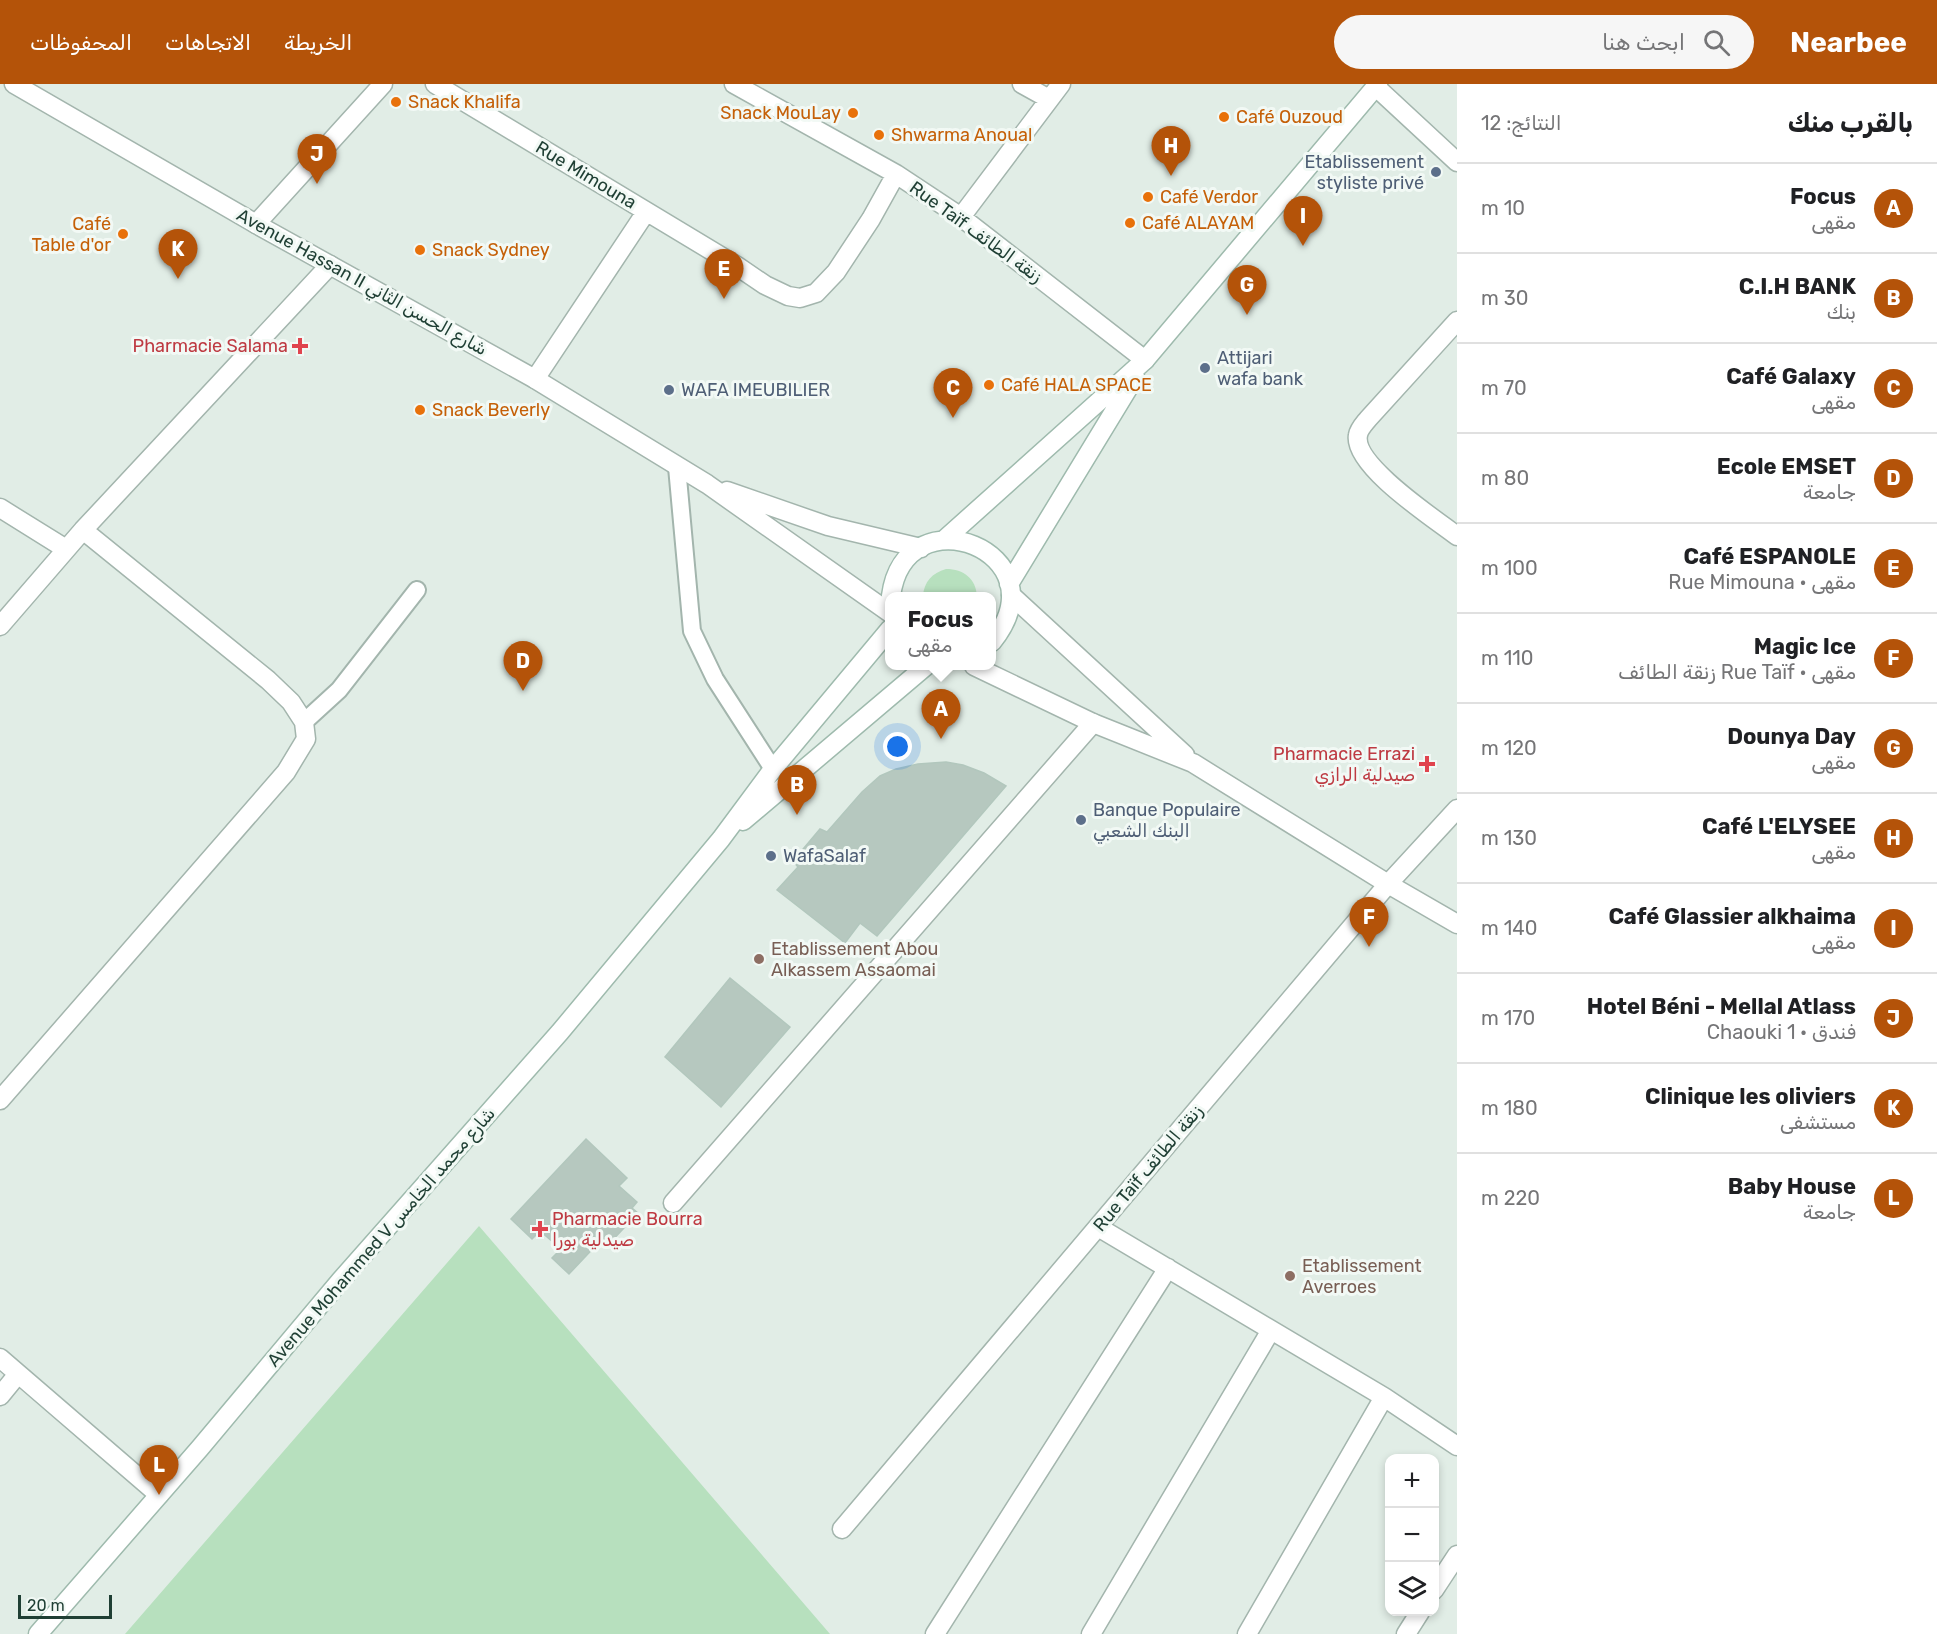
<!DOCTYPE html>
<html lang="ar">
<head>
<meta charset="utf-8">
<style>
	:root { --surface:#fff; --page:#f6f6f6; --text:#202124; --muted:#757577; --line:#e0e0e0; --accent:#b45309 }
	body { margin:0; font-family:Rubik,"Noto Sans Arabic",sans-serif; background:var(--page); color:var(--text); direction:rtl }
	.controls { position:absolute; right:18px; bottom:18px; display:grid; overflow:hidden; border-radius:12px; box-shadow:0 3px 9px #0003 }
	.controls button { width:54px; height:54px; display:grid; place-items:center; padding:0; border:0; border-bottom:2px solid var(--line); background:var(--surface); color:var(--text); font:30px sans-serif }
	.scale { position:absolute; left:18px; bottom:15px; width:94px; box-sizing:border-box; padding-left:6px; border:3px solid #1f3f34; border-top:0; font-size:16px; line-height:21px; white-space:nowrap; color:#1f3f34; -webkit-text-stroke:4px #f2f9f5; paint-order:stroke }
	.you { position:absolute; left:898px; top:663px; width:21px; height:21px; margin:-15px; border:4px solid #fff; border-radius:50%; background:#1a73e8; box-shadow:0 0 0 9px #1a73e833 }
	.badge { display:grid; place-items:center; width:39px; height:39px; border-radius:50%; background:var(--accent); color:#fff; font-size:20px; font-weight:700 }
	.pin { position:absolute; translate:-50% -50px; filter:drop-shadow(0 2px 3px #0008) }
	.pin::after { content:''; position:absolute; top:32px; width:21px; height:18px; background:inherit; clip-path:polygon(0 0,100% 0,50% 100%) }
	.popup { position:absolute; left:885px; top:508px; width:111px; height:78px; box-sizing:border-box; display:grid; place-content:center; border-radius:12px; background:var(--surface); filter:drop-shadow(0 2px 4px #0005); font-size:20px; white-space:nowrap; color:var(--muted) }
	.popup b { font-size:22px; color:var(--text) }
	.popup::after { content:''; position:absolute; left:50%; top:100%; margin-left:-12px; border:12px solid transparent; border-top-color:var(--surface) }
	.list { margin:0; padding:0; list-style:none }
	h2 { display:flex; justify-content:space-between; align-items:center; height:78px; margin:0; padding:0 24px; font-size:26px }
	h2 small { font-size:20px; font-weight:400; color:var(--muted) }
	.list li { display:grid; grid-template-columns:39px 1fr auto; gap:18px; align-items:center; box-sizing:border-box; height:90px; padding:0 24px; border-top:2px solid var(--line) }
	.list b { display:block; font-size:22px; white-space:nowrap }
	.list p { margin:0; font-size:20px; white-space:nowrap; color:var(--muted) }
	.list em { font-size:20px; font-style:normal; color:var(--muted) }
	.icon { flex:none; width:33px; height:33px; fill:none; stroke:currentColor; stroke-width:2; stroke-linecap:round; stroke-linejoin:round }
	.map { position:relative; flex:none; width:1457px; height:1550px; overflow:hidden; direction:ltr }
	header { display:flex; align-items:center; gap:36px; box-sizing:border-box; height:84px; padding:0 30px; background:var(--accent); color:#fff }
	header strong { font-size:28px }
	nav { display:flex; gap:33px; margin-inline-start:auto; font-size:21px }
	.search { width:420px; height:54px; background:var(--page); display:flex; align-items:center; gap:15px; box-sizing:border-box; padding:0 21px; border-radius:33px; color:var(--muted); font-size:22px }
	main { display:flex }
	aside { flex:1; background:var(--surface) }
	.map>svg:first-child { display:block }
</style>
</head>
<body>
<header>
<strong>Nearbee</strong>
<div class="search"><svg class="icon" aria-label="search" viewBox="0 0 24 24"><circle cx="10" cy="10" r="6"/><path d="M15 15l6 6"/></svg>ابحث هنا</div>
<nav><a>الخريطة</a><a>الاتجاهات</a><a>المحفوظات</a></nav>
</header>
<main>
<aside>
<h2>بالقرب منك<small>النتائج: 12</small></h2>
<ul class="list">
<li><span class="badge">A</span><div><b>Focus</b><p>مقهى</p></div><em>10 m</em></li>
<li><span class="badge">B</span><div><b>C.I.H BANK</b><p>بنك</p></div><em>30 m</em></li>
<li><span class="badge">C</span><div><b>Café Galaxy</b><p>مقهى</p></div><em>70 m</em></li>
<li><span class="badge">D</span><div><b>Ecole EMSET</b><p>جامعة</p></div><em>80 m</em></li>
<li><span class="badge">E</span><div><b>Café ESPANOLE</b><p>مقهى · Rue Mimouna</p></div><em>100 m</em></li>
<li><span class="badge">F</span><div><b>Magic Ice</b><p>مقهى · Rue Taïf زنقة الطائف</p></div><em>110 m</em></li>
<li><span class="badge">G</span><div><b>Dounya Day</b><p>مقهى</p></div><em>120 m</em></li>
<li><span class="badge">H</span><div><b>Café L'ELYSEE</b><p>مقهى</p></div><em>130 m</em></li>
<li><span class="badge">I</span><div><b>Café Glassier alkhaima</b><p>مقهى</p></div><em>140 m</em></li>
<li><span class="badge">J</span><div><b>Hotel Béni - Mellal Atlass</b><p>فندق · Chaouki 1</p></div><em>170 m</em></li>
<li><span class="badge">K</span><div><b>Clinique les oliviers</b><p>مستشفى</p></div><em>180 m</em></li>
<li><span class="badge">L</span><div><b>Baby House</b><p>جامعة</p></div><em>220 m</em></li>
</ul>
</aside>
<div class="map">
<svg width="1457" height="1550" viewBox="0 0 1457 1550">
	<rect width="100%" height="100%" fill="#e1ede6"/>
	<path fill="#b7e0be" d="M946 485C964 485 976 495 977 512H923C924 498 932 489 946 485Z
		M479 1142 830 1550H125Z"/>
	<path fill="#b6c8bf" stroke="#b2c7bd" stroke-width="1.5" d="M946 678 963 681 984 689 1006 702 877 852 860 839 845 859 777 806 798 783 793 777 820 745 827 748 862 708 880 692 896 685 918 680Z
		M730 894 790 943 721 1023 665 973Z
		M586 1055 627 1094 619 1102 637 1118 632 1124 638 1129 608 1161 602 1155 569 1190 552 1174 561 1165 540 1147 532 1155 511 1135Z"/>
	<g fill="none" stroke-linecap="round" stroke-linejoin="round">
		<defs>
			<path id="service" d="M677 383 692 547 715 595 773 685
				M304 638 339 606 417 506"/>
			<path id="minor" d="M435 0 737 182 765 201 788 212 800 214 816 209 836 188 871 135 896 90
				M734 0 896 90 961 133 1145 276
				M1022 0 1049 15
				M1376 3 1457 78
				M961 133 1061 0
				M256 140 383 0
				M1457 237 1368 335C1364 340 1359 345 1358 351 1352 381 1435 435 1457 452
				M535 295 646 128
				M0 424 66 465
				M0 542 83 446 330 181
				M0 1016 286 688 306 655 304 638 291 618 268 596 83 446
				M673 1119 1093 639
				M1098 1143 1384 1313 1457 1362
				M0 1274 159 1411
				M0 1312 18 1290
				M842 1445 1388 800 1457 725
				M1434 1506 1457 1471
				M935 1550 1168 1184
				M1091 1550 1271 1246
				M1247 1550 1384 1313
				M1406 1550 1420 1528"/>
			<path id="tertiary" d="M14 0 256 140 535 295 707 400 890 529
				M727 407 828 442 921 464
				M1011 511 1185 671
				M974 582 1093 639 1193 679 1388 800 1457 840"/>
			<path id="secondary" d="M944 456 1145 276 1378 0
				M1009 500 1135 293
				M891 512C905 406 1065 468 992 558
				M743 737 926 582
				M38 1550 200 1364 340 1197 560 948 721 755 773 685 890 545"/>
		</defs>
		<use href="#service" stroke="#a3b5ad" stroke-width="20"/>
		<use href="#minor" stroke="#a3b5ad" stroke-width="21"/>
		<use href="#tertiary" stroke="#a3b5ad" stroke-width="21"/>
		<use href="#secondary" stroke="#9ebaad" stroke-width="21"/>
		<use href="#service" stroke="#fff" stroke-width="16"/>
		<use href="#minor" stroke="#fff" stroke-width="18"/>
		<use href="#tertiary" stroke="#fff" stroke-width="18"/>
		<use href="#secondary" stroke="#fff" stroke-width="18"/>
	</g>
	<g fill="#e8710a" stroke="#f2f9f5" stroke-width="2">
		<circle cx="396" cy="18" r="6"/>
		<circle cx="853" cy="29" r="6"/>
		<circle cx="1224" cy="33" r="6"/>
		<circle cx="879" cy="51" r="6"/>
		<circle cx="1148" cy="113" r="6"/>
		<circle cx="1130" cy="139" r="6"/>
		<circle cx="123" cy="150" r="6"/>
		<circle cx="420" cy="166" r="6"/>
		<circle cx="989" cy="301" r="6"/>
		<circle cx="420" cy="326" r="6"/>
	</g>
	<g fill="#5c6f8a" stroke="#f2f9f5" stroke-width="2">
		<circle cx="1436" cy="88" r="6"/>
		<circle cx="1205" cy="284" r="6"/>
		<circle cx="669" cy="306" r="6"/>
		<circle cx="1081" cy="736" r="6"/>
		<circle cx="771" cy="772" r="6"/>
	</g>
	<g fill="#e0444e" stroke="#f2f9f5" stroke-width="2">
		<path d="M297 253h6v6h6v6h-6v6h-6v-6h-6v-6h6z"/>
		<path d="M1424 671h6v6h6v6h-6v6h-6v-6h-6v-6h6z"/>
		<path d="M537 1136h6v6h6v6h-6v6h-6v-6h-6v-6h6z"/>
	</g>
	<g fill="#8d6e63" stroke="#f2f9f5" stroke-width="2">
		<circle cx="759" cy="875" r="6"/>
		<circle cx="1290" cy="1192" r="6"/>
	</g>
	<g text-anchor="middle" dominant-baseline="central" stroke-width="6" stroke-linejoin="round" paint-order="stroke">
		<g font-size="18" fill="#c56008" stroke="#f2f9f5" text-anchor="start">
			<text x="408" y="18">Snack Khalifa</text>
			<text x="841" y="29" text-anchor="end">Snack MouLay</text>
			<text x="1236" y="33">Café Ouzoud</text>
			<text x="891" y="51">Shwarma Anoual</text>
			<text x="1160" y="113">Café Verdor</text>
			<text x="1142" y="139">Café ALAYAM</text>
			<text x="111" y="140" text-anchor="end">Café<tspan x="111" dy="21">Table d'or</tspan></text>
			<text x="432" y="166">Snack Sydney</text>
			<text x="1001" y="301">Café HALA SPACE</text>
			<text x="432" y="326">Snack Beverly</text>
		</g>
		<g font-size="18" fill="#4e5e75" stroke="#f2f9f5" text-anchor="start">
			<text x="1424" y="78" text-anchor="end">Etablissement<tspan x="1424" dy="21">styliste privé</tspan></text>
			<text x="1217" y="274">Attijari<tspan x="1217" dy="21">wafa bank</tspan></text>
			<text x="681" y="306">WAFA IMEUBILIER</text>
			<text x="1093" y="726">Banque Populaire<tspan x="1093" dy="21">البنك الشعبي</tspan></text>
			<text x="783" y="772">WafaSalaf</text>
		</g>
		<g font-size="18" fill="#1f3f34" stroke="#f2f9f5">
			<text transform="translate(586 91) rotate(31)">Rue Mimouna</text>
			<text transform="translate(976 148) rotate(36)">Rue Taïf زنقة الطائف</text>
			<text transform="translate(362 198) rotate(29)">Avenue Hassan II شارع الحسن الثاني</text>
			<text transform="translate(1148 1084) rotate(-50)">Rue Taïf زنقة الطائف</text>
			<text transform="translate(381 1153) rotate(-49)">Avenue Mohammed V شارع محمد الخامس</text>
		</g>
		<g font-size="18" fill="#be3a42" stroke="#f2f9f5" text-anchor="end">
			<text x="288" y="262">Pharmacie Salama</text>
			<text x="1415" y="670">Pharmacie Errazi<tspan x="1415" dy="21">صيدلية الرازي</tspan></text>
			<text x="552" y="1135" text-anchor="start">Pharmacie Bourra<tspan x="552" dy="21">صيدلية بورا</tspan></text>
		</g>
		<g font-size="18" fill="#785e54" stroke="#f2f9f5" text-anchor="start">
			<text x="771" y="865">Etablissement Abou<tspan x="771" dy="21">Alkassem Assaomai</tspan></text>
			<text x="1302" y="1182">Etablissement<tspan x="1302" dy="21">Averroes</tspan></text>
		</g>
	</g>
</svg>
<div class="controls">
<button>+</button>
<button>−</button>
<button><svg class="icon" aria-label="layers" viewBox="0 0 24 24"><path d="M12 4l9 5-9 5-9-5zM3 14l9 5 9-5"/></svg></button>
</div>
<div class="scale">20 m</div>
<div class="you"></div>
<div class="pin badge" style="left:941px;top:655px">A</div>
<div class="popup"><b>Focus</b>مقهى</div>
<div class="pin badge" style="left:797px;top:731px">B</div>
<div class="pin badge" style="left:953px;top:334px">C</div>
<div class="pin badge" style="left:523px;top:607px">D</div>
<div class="pin badge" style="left:724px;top:215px">E</div>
<div class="pin badge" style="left:1369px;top:863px">F</div>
<div class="pin badge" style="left:1247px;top:231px">G</div>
<div class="pin badge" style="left:1171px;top:92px">H</div>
<div class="pin badge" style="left:1303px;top:162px">I</div>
<div class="pin badge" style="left:317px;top:100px">J</div>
<div class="pin badge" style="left:178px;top:195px">K</div>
<div class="pin badge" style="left:159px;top:1411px">L</div>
</div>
</main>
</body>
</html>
